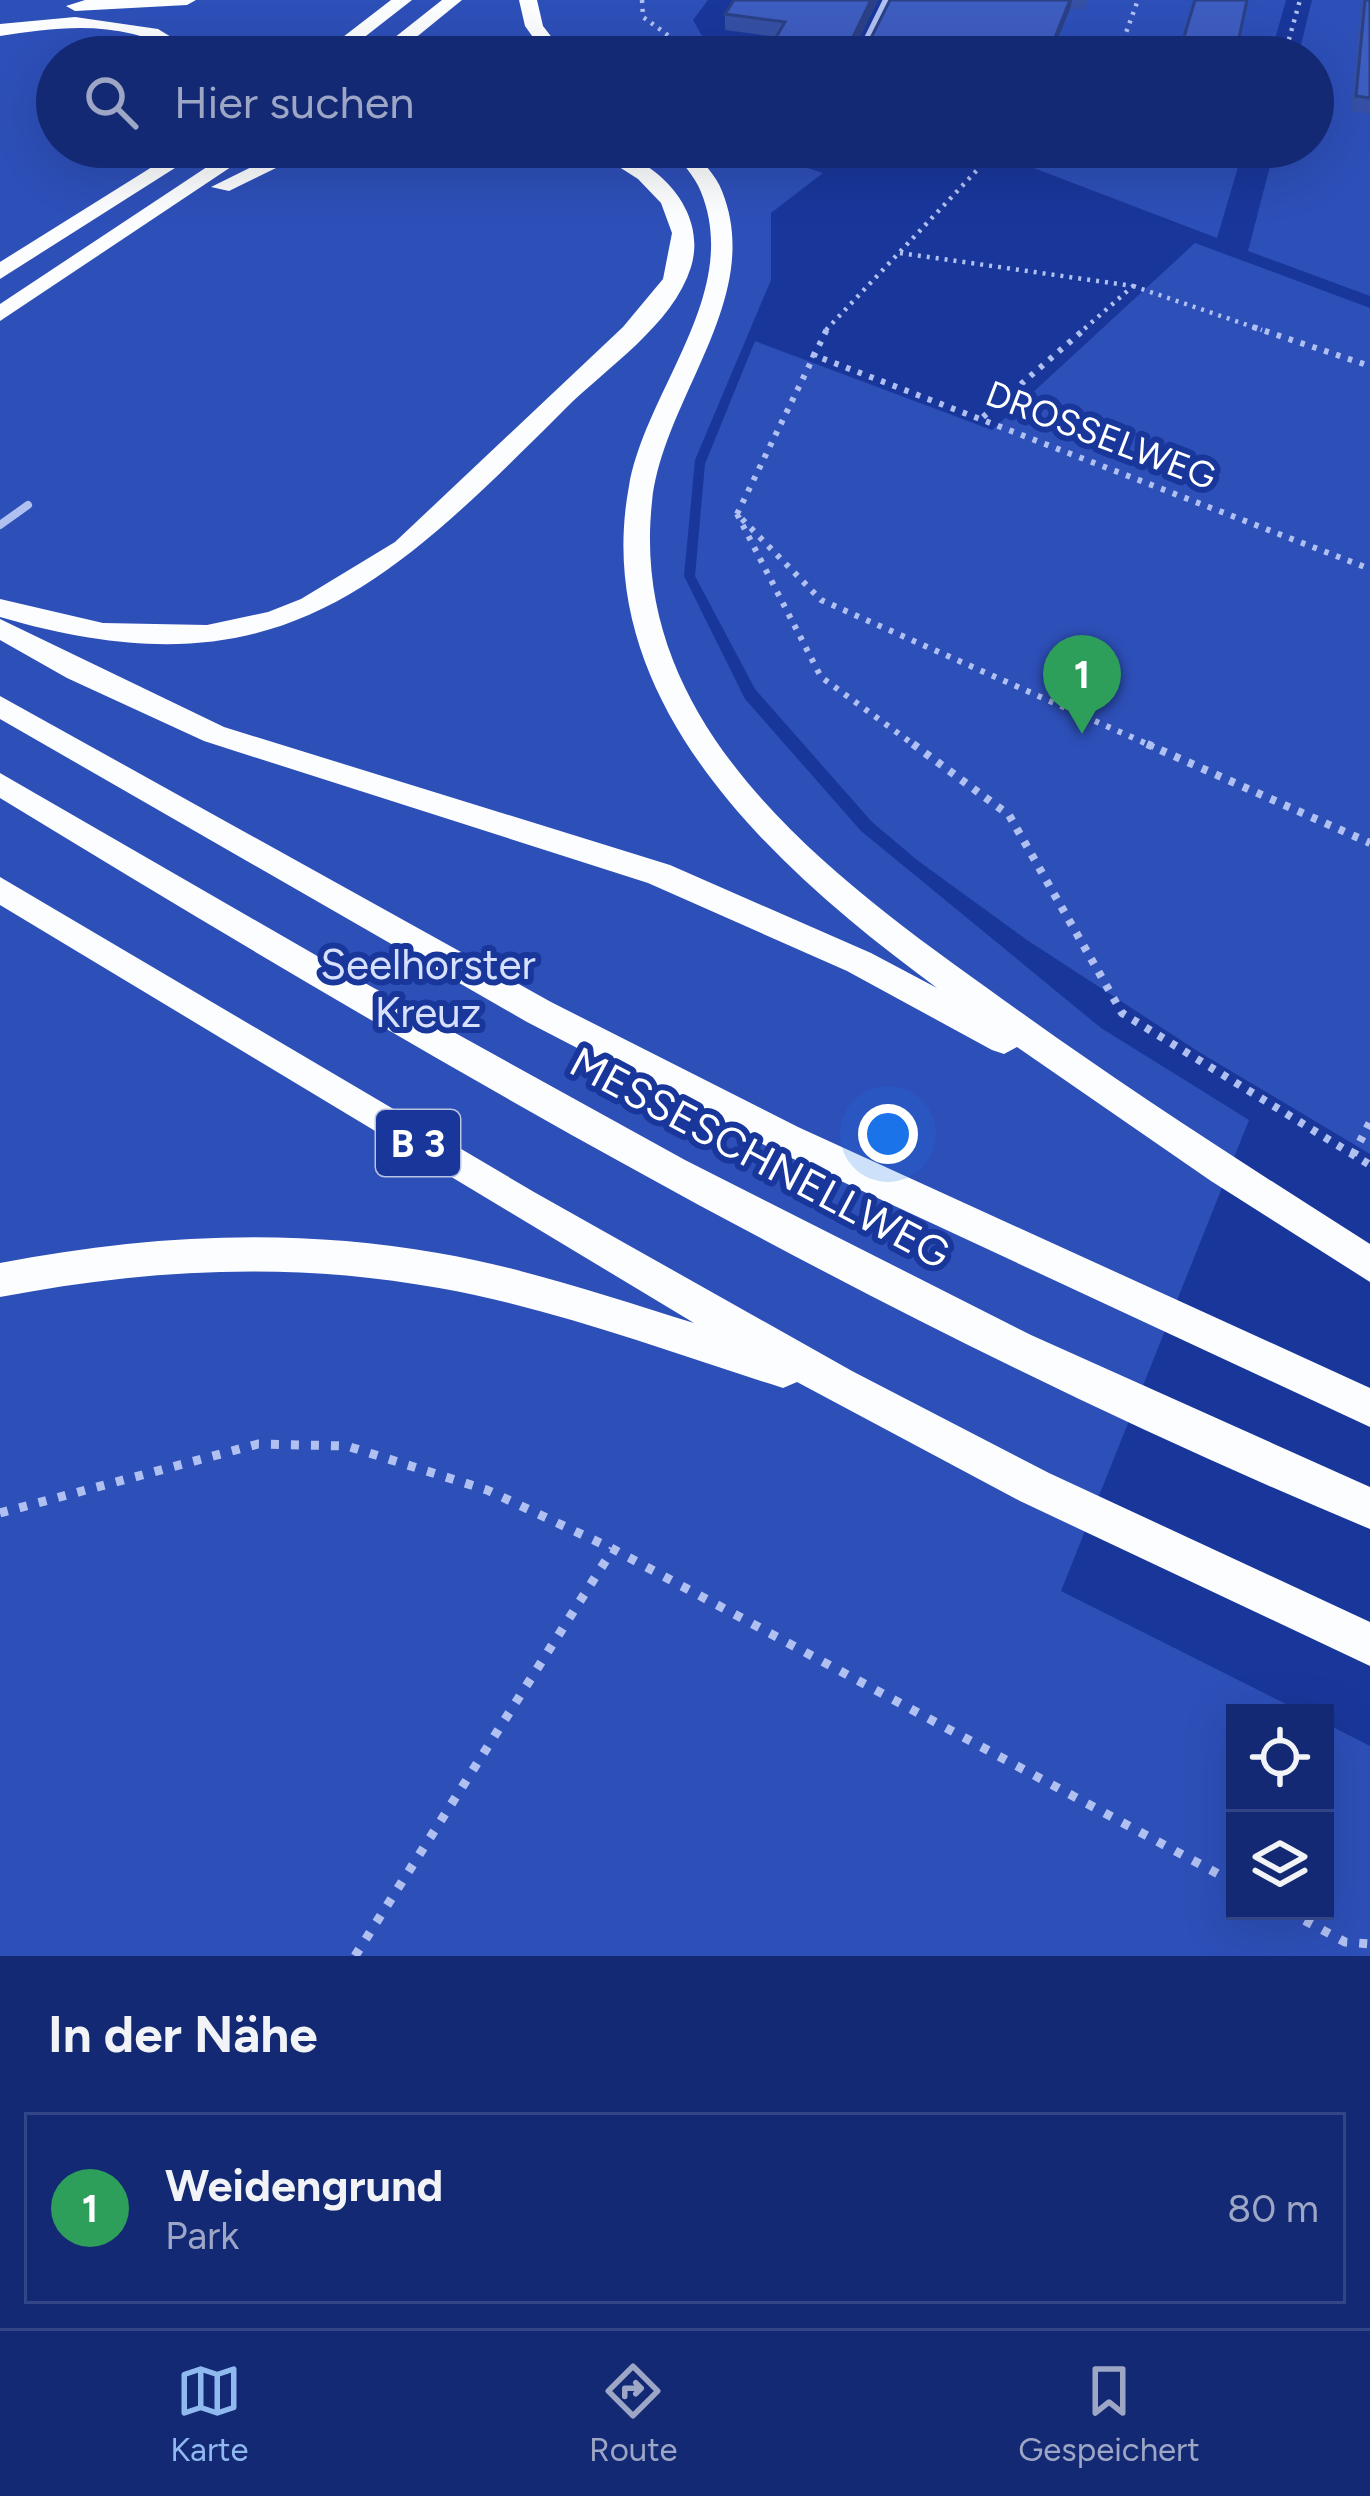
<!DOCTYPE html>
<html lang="de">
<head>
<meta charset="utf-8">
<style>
	:root { --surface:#132974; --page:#1c3179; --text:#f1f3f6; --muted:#9da6c5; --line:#324586; --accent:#90b9f0 }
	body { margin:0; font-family:Figtree,sans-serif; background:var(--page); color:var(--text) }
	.controls { position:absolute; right:36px; bottom:36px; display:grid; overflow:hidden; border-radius:0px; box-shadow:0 12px 48px #0002 }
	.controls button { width:108px; height:108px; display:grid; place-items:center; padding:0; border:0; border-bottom:3px solid var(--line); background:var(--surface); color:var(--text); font:60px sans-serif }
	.you { position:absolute; left:888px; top:1134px; width:42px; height:42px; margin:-30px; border:9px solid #fff; border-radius:50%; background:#1a73e8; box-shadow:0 0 0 18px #1a73e833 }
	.badge { display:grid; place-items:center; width:78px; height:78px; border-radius:50%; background:var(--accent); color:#fff; font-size:39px; font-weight:700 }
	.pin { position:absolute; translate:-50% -99px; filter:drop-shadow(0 3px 6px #0008) }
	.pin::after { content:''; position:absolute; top:63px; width:42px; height:36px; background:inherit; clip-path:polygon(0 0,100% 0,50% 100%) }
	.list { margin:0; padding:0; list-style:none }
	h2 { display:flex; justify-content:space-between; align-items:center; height:156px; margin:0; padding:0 48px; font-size:51px }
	h2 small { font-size:39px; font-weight:400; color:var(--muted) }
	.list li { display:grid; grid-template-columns:78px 1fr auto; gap:36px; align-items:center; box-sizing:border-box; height:192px; margin:0 24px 24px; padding:0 24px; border:3px solid var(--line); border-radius:0px }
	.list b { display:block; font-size:45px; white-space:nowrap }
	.list p { margin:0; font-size:39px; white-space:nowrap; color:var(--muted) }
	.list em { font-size:39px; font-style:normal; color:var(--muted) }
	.icon { flex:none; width:66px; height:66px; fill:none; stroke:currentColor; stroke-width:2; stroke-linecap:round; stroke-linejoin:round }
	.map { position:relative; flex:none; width:1370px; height:1956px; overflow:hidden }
	.search { position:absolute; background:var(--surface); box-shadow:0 12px 48px #0002; left:36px; right:36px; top:36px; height:132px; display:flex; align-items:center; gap:30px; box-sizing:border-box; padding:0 42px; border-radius:66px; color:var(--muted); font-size:45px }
	.sheet { height:372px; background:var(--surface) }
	nav { display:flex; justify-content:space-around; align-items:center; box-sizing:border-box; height:168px; border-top:3px solid var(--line); background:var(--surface); font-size:33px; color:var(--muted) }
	nav a { display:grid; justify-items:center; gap:6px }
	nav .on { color:var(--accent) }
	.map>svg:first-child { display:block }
</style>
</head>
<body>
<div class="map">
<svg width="1370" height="1956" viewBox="0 0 1370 1956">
	<rect width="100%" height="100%" fill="#19379b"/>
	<path fill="#2d4fb8" d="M0 0H708L693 20 714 57H57V147H767L773 157 823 173 771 213V280L695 460 684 576 745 699 861 831 1101 1028 1249 1120 1061 1591 1304 1713H1235V1911H1325V1723L1370 1746V1956H0Z
		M1023 0H1286L1270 57H1001Z
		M1312 0H1370V296L1248 251 1275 147H1313V57H1298Z
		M979 147H1244L1217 238Z
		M1195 243 1370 308V1154L1199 1052 1027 940 917 860 872 822 755 689 695 576 705 464 755 341 992 430Z"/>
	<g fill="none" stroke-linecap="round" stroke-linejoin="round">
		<path stroke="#b0c0f1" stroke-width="4.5" stroke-dasharray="3 6" stroke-linecap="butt" d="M642 0 643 17 698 57
			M1117 57 1138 0
			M1284 57 1300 0
			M1258 152 1259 147
			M900 253 1133 286 1083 330
			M1133 286 1262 330
			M826 330 981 166 928 147"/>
		<path stroke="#b0c0f1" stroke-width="6" stroke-dasharray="4.5 8" stroke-linecap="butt" d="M1253 327 1370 366
			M811 354 1370 569
			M983 417 1087 327
			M737 514 821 677 917 747
			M737 514 828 327
			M742 519 821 600 1154 747"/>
		<path stroke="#b0c0f1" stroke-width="8" stroke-dasharray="6 9" stroke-linecap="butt" d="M913 744 1009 815 1122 1013 1370 1165
			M1147 744 1370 843
			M1353 1155 1370 1122"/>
		<path stroke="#b0c0f1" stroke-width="9" stroke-dasharray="8 12" stroke-linecap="butt" d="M0 1513 258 1444 347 1446 487 1490 613 1549 1235 1883
			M1287 1911 1345 1942 1370 1944
			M355 1956 613 1549"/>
		<path stroke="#b0c0f1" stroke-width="8" d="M0 525 28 505"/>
		<path stroke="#b0c0f1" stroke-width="8" d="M859 57 887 0"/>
		<path fill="#fcfdff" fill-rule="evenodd" d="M196 0 187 5 75 11 66 6 85 0Z
			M391 0H412L339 57H317Z
			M442 0H462L392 57H370Z
			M519 0H537L543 26 567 57H547L525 26Z
			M75 17 158 29 204 57C176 57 159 40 133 34 89 23 44 29 0 36V24Z
			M184 147H208L0 279V262Z
			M237 147H261L0 321V304Z
			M292 147H319L229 191 211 187Z
			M588 147C645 147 710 205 691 267 673 325 606 368 565 409 382 592 273 697 0 617V599L103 623 207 625 268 612 301 599 395 542 623 327 663 279 672 233 661 203 638 179Z
			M670 147H691C701 161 716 175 722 191 765 299 663 397 652 502 626 740 853 892 1022 1013 1135 1094 1252 1169 1370 1244V1282L1211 1181 1017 1047 1004 1054 992 1050 847 971 648 883 204 741 67 678 0 640V619L224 727 670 865 871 953 937 988C781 873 588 705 629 486 646 389 742 294 701 192 695 176 680 161 670 147Z
			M0 696 551 1002 798 1127 1370 1388V1427L772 1149 527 1022 0 719Z
			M0 773 345 972 685 1160 1031 1335 1370 1487V1529C892 1330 441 1067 0 798Z
			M0 877 534 1192 852 1371 1049 1473 1370 1622V1666L1020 1501 797 1382 783 1388C669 1352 556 1309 439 1288 292 1261 145 1269 0 1297V1263C145 1235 291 1227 438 1253 525 1268 610 1297 694 1323L0 905Z"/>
	</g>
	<path fill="#3550a5" d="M734 0H878L857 43 860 48 868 44 890 0H1088L1084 10 1070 9 1050 57H765L776 37 725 30V14Z
		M1361 0H1370V114L1351 111Z"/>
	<path fill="#2b4186" d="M871 0H878L852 53 853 37Z
		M1070 0H1072L1070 9 1050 57H1047Z"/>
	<path fill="#3e5dc0" stroke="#2b4186" stroke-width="3" d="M734 0H871L853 37 860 48 868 44 890 0H1070L1047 57 765 56 785 22 725 14Z
		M1195 0H1247L1235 57H1178Z
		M1365 0H1370V98L1356 96Z"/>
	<g text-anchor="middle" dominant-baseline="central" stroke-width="12" stroke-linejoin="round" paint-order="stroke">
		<g font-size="36" fill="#fff" stroke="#19379b">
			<text transform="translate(1101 435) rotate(21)">DROSSELWEG</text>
		</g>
		<rect fill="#19379b" stroke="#bac3e1" stroke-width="3" x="376" y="1110" width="84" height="66" rx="9"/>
		<g font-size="39" font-weight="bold" fill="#fff">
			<text x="418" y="1143">B 3</text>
		</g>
		<g font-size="42" fill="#d7e0fc" stroke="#19379b">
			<text x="428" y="964">Seelhorster<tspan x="428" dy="48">Kreuz</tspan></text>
		</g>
		<g font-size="42" fill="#fff" stroke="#19379b">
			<text transform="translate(760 1158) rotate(28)">MESSESCHNELLWEG</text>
		</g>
	</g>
</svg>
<div class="controls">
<button><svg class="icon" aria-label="locate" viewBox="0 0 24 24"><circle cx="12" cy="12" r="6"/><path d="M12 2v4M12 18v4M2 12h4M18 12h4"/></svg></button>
<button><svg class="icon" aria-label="layers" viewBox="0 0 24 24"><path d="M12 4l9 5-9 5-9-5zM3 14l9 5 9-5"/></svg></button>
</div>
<div class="you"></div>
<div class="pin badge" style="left:1082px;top:734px;background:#2e9e5b">1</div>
<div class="search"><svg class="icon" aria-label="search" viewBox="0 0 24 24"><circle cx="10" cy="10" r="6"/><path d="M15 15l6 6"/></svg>Hier suchen</div>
</div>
<section class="sheet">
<h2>In der Nähe<small></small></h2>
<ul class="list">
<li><span class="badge" style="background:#2e9e5b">1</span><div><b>Weidengrund</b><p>Park</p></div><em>80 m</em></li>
</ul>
</section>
<nav>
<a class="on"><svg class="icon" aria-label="map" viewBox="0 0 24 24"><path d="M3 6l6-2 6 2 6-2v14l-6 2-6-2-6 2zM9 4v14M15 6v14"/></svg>Karte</a>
<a><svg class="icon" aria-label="directions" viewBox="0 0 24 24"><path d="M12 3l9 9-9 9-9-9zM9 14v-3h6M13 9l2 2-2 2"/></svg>Route</a>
<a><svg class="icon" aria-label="saved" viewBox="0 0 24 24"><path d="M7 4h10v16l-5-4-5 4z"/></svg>Gespeichert</a>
</nav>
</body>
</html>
